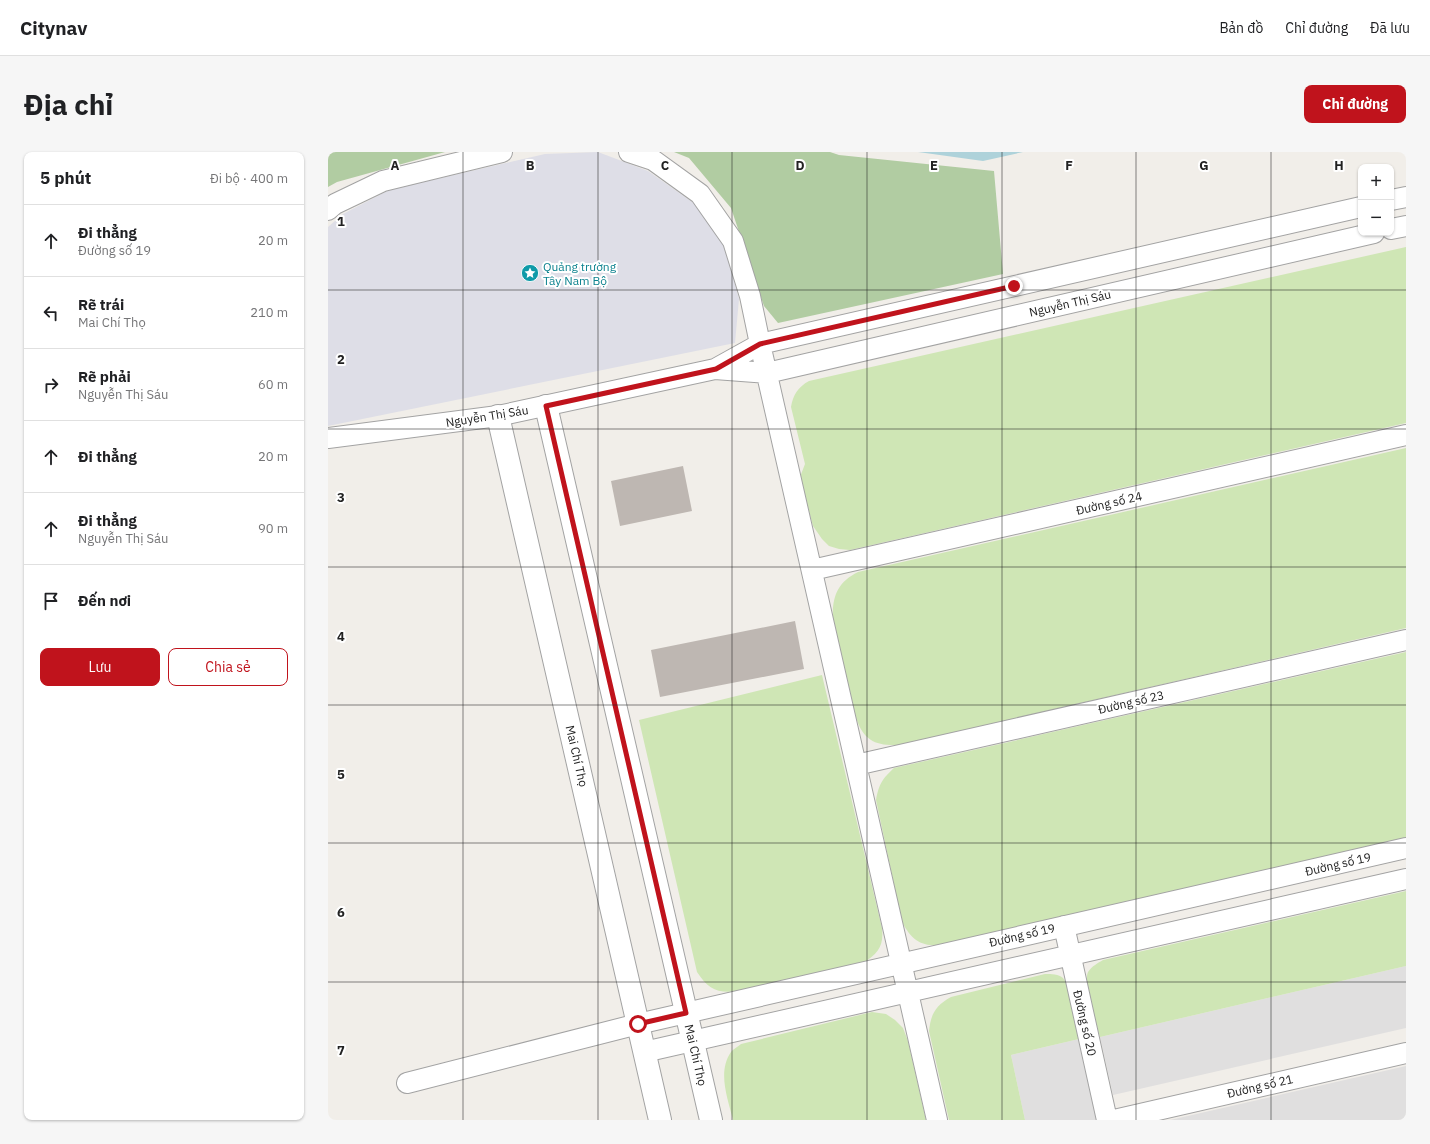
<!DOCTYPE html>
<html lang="vi">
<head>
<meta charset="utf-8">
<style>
	:root { --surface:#fff; --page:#f6f6f6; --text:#202124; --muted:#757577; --line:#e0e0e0; --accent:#c0131c }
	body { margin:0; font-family:"IBM Plex Sans",sans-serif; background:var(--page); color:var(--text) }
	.controls { position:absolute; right:12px; top:12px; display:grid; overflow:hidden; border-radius:8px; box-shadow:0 1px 3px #0004 }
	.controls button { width:36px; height:36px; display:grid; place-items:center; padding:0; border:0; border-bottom:1px solid var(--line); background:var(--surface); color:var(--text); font:20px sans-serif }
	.stop { position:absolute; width:12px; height:12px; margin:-9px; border:3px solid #c0131c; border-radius:50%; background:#fff }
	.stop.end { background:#c0131c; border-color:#fff; box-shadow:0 1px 4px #0008 }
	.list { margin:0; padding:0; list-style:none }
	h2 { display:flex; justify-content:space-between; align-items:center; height:52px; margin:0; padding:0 16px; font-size:17px }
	h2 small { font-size:13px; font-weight:400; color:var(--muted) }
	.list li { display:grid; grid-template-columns:26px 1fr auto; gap:12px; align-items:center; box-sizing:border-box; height:72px; padding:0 16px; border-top:1px solid var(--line) }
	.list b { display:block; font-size:15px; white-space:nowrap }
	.list p { margin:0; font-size:13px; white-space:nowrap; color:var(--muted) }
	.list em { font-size:13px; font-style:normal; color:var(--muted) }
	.actions { display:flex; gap:8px; padding:12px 16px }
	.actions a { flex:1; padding:9px 0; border:1px solid var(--accent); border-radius:8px; text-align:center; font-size:14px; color:var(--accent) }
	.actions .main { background:var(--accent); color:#fff }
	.icon { flex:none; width:22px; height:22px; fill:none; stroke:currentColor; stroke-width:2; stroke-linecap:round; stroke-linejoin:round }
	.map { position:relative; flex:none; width:1078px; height:968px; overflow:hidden; border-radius:8px }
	header { display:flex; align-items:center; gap:24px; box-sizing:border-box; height:56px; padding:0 20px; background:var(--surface); border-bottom:1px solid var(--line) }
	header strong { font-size:19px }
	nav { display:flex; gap:22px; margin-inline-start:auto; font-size:14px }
	.intro { display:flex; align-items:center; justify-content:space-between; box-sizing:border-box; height:96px; padding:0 24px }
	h1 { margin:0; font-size:28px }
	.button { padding:10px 18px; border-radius:8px; background:var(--accent); color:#fff; font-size:14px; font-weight:700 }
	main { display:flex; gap:24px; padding:0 24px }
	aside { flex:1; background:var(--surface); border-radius:8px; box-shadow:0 1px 3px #0004 }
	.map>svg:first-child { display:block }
</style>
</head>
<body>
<header>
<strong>Citynav</strong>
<nav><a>Bản đồ</a><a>Chỉ đường</a><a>Đã lưu</a></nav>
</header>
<div class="intro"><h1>Địa chỉ</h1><a class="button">Chỉ đường</a></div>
<main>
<aside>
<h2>5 phút<small>Đi bộ · 400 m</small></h2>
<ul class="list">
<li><svg class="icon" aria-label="ahead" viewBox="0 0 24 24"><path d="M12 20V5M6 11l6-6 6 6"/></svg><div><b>Đi thẳng</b><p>Đường số 19</p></div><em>20 m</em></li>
<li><svg class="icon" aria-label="left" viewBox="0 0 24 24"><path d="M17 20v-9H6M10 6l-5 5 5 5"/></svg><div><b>Rẽ trái</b><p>Mai Chí Thọ</p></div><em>210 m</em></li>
<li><svg class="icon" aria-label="right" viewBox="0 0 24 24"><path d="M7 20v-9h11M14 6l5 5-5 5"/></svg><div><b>Rẽ phải</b><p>Nguyễn Thị Sáu</p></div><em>60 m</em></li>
<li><svg class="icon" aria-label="ahead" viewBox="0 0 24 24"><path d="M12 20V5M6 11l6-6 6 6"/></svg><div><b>Đi thẳng</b></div><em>20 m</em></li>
<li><svg class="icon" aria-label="ahead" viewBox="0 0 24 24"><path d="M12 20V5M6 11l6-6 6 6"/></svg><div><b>Đi thẳng</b><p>Nguyễn Thị Sáu</p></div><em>90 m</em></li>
<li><svg class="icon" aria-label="arrive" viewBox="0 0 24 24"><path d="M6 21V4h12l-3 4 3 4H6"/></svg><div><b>Đến nơi</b></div></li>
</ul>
<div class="actions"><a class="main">Lưu</a><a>Chia sẻ</a></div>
</aside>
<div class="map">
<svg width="1078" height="968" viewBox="0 0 1078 968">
	<rect width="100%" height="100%" fill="#f1eee9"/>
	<path fill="#e0dfdf" d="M1078 814V876L785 943 772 885Z
		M751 887 769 968H697L683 903Z
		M1078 914V968H842Z"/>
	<path fill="#cfe6b5" d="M1078 95V271L522 398 511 397 501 394 494 387 485 374 472 325 477 312 463 255C465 243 470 235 481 229Z
		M1078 296V476L571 593C548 594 536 589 528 566L505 466C504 444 510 430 530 420Z
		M1078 500V686L615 793C594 795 584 789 574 770L548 648C551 632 554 627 566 616Z
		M494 523 554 776C556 794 550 802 535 811L410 839C390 842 380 837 369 820L311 568Z
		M1078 739V814L772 885C769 873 755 829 760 820 764 814 770 811 775 808Z
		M717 822C723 822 731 822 735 826 744 836 748 873 751 887L683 903 697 968H621L601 879C603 862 607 854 623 845Z
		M544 860 558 862 567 868 575 876 580 889 598 968H405C400 947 389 920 403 900 405 897 410 895 413 892Z"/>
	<path fill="#b1cca2" d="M0 0H117L9 30 0 35Z
		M346 0H502L511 3 666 19 675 122 450 171 436 154 403 56 361 6Z"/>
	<path fill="#dedee7" d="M270 0 320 19 370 54 397 95 411 147 407 191 0 274V75L15 62 61 38 217 2Z"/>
	<path fill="#aed2da" d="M590 0H695L655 9Z"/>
	<path fill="#beb7b2" d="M355 314 364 359 292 374 283 329Z
		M467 469 476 517 332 545 323 498Z"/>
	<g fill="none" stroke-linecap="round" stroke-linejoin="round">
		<defs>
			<path id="minor" d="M301 0 325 8 372 42 405 89 422 144 432 192 609 968
				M1063 48 1078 45
				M0 58 7 52 55 29 174 0
				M1063 77 1078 74
				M387 217 432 192 1033 55
				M0 286 170 264 387 217 439 221 1046 81
				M484 418 1078 283
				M528 613 1078 488
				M736 774 779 968
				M316 900 1078 727
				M79 931 310 872 1078 696
				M786 968 1078 901"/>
			<path id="tertiary" d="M218 254 383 968
				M170 264 332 968"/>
		</defs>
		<use href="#minor" stroke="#a3a3a3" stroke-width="22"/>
		<use href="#tertiary" stroke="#a3a3a3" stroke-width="24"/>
		<use href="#minor" stroke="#fff" stroke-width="20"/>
		<use href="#tertiary" stroke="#fff" stroke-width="22"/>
	</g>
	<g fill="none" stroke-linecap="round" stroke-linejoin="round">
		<path stroke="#c0131c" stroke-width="5" d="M310 872 358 861 218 254 388 217 432 192 686 134"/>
	</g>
	<path fill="none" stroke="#222" stroke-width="1" stroke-opacity="0.55" d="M135 0V968M270 0V968M404 0V968M539 0V968M674 0V968M808 0V968M943 0V968M0 138H1078M0 277H1078M0 415H1078M0 553H1078M0 691H1078M0 830H1078"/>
	<defs>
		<symbol id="sight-disc" viewBox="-11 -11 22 22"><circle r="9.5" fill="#0f9aa8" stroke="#fff"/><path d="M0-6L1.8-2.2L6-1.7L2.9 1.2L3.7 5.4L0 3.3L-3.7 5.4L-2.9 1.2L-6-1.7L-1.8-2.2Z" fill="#fff"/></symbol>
	</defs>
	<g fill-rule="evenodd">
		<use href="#sight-disc" x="192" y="111" width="20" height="20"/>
	</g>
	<g text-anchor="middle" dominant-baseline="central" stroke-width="4" stroke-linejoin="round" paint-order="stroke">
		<g font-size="12" fill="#0d838f" stroke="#fff" text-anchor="start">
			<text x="215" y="114">Quảng trường<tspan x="215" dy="14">Tây Nam Bộ</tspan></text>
		</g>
		<g font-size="12" fill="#222" stroke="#fff">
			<text transform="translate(742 151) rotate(-13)">Nguyễn Thị Sáu</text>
			<text transform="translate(159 264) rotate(-9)">Nguyễn Thị Sáu</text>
			<text transform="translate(781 351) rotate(-13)">Đường số 24</text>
			<text transform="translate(803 550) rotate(-13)">Đường số 23</text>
			<text transform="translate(249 604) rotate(77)">Mai Chí Thọ</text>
			<text transform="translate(1010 712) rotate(-13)">Đường số 19</text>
			<text transform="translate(694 783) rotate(-13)">Đường số 19</text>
			<text transform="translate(757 871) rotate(77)">Đường số 20</text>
			<text transform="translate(368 903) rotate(77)">Mai Chí Thọ</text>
			<text transform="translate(932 934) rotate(-13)">Đường số 21</text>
		</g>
	</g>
	<g font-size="13" text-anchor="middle" font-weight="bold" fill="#222" stroke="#fff" stroke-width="4" stroke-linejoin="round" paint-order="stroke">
		<text x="67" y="18">A</text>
		<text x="202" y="18">B</text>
		<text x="337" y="18">C</text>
		<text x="472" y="18">D</text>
		<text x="606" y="18">E</text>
		<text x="741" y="18">F</text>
		<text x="876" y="18">G</text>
		<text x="1011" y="18">H</text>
		<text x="13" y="74">1</text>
		<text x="13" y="212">2</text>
		<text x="13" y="350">3</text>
		<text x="13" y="489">4</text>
		<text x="13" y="627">5</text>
		<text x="13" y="765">6</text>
		<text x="13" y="903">7</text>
	</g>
</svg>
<div class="controls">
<button>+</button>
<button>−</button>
</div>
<div class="stop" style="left:310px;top:872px"></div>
<div class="stop end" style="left:686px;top:134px"></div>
</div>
</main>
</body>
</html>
